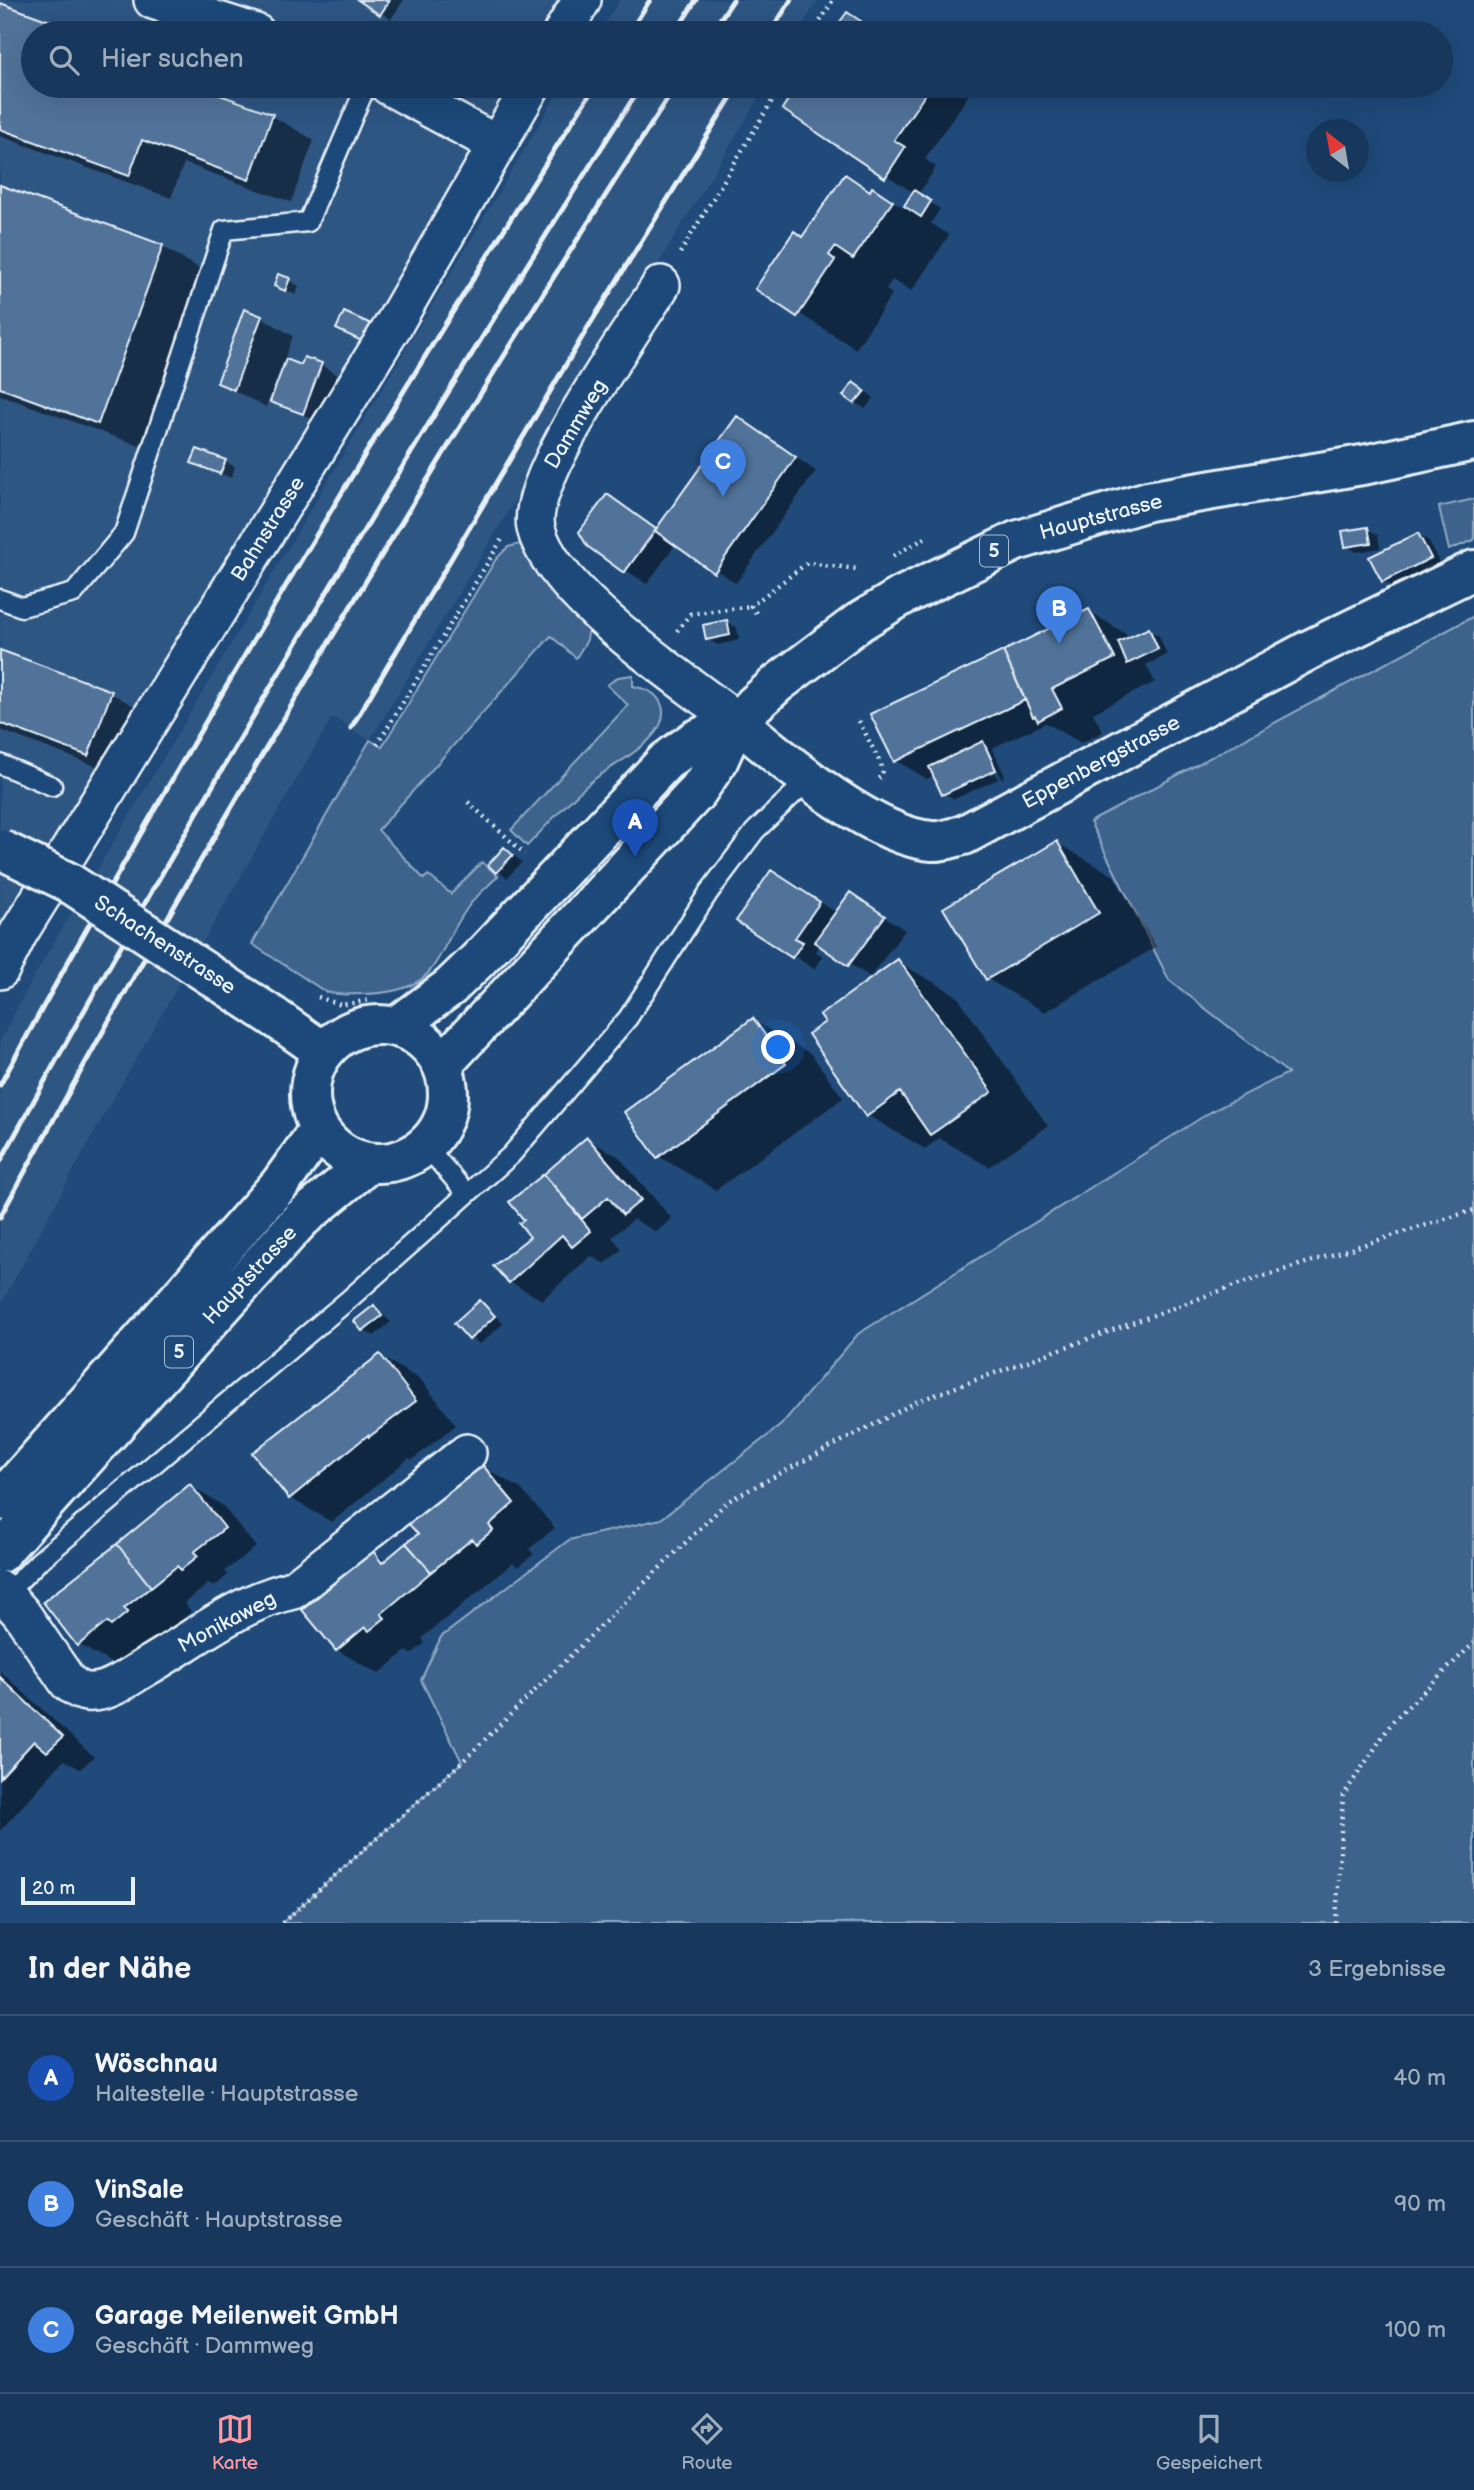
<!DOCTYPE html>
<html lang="de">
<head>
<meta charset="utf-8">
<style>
	:root { --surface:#17385c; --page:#244365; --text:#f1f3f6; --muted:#9eacbb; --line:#365272; --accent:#ff9aa2 }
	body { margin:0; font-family:"Balsamiq Sans",sans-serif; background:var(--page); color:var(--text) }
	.compass { position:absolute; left:1306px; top:119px; width:63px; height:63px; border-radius:50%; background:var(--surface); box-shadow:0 7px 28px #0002; rotate:329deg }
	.scale { position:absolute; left:21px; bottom:18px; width:114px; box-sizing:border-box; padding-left:7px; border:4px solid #e8f1f8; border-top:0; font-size:19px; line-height:24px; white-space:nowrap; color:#e8f1f8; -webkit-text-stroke:5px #1f4a7a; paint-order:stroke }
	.you { position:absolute; left:779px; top:1048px; width:24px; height:24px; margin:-18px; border:5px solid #fff; border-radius:50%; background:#1a73e8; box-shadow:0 0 0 10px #1a73e833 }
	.badge { display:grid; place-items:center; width:46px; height:46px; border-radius:50%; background:var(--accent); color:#fff; font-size:23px; font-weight:700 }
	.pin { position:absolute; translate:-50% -58px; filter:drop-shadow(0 2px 4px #0008) }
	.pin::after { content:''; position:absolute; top:37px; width:24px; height:21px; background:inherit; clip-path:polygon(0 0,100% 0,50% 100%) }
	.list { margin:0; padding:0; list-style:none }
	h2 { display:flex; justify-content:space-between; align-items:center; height:91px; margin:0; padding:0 28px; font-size:30px }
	h2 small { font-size:23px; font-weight:400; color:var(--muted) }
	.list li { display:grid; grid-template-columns:46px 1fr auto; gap:21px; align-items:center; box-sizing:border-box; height:126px; padding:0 28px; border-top:2px solid var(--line) }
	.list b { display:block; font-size:26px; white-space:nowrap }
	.list p { margin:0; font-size:23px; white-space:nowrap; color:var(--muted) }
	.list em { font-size:23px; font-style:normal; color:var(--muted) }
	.icon { flex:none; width:38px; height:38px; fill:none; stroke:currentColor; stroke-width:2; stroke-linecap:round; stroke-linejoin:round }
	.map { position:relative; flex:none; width:1474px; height:1923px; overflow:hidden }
	.search { position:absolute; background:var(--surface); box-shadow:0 7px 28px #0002; left:21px; right:21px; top:21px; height:77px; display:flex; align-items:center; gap:18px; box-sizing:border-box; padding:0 24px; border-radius:38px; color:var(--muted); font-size:26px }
	.sheet { height:469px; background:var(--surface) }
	nav { display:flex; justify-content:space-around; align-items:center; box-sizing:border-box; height:98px; border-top:2px solid var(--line); background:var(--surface); font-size:19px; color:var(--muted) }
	nav a { display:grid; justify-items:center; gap:4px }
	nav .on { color:var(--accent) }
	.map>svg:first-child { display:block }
</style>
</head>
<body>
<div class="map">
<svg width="1474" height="1923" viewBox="0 0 1474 1923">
	<rect width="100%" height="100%" fill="#1f4a7a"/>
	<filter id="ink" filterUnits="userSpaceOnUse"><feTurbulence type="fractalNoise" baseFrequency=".0143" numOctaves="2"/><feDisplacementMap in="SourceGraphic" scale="14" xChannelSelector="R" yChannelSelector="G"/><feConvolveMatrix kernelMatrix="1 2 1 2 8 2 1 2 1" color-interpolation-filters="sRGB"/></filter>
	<g filter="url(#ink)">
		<path fill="#2e5683" d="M0 0H582L562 33H33V86H531L0 943Z
			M620 0H818L798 33H598Z
			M562 86H766L370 740 332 717 96 1129 0 1306V1041L34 976Z"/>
		<path fill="#3c628c" stroke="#92aac2" stroke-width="2" d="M1474 499V540L1449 550 1439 507Z
			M520 544 529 551 589 625 587 640 576 658 551 636 378 830 424 879 428 875 451 894 482 862 498 876C488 886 476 896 468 907 431 960 441 992 363 994 350 994 339 996 326 992L252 944 370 740 382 747 496 559 508 547Z
			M1474 616V1923H282L462 1762 421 1680 441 1637 569 1540 661 1519 781 1425 858 1334 1212 1111 1288 1073 1169 980 1090 822Z
			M633 675V686C646 689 657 692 662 706 672 738 612 764 592 781 569 800 548 824 527 846L511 830 628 705 607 685 618 677Z"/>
		<path fill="#0007" fill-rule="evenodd" d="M361 0H404L391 19Z
			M0 5 77 33H33V86H190L272 116 314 140 291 202 184 163 171 198 0 136Z
			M799 86H959L970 93 925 159 936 167 918 195 940 209 931 223 949 235 912 291 892 280 886 290 892 294 856 349 758 288 803 239 845 176 905 208 914 193 784 109Z
			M0 187 163 247 204 271 140 446 0 395Z
			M279 276 299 286 296 295 276 285Z
			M261 317 293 336 266 407 219 383Z
			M321 365 342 377 325 425 273 401 302 367Z
			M864 390 874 398 865 409 845 395Z
			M737 418 816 471 736 583 676 544 647 584 588 545 607 496 658 529Z
			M225 461 235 467 231 478 194 463Z
			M1368 529 1378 535 1380 548 1357 552 1346 546Z
			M1418 535 1428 540 1440 564 1394 587 1384 581Z
			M1089 611 1132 638 1149 630 1159 636 1167 655 1146 665 1155 682 1093 713 1103 732 1081 743 1046 723 992 748 1005 776 954 799 944 793 935 775 927 779 895 760 872 715ZM985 751H989L1001 777 998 779Z
			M727 622 737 628 739 640 718 645 707 639Z
			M0 651 111 693 153 717 130 779 0 730Z
			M1057 843 1114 876 1156 947 1045 1012 987 979Z
			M505 849 522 862 507 878 490 865Z
			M793 884 837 913 851 894 905 930 870 977 820 944 816 952 823 956 814 969 739 920Z
			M898 962 956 995 1048 1126 989 1167 939 1138 925 1149 867 1115Z
			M753 1020 811 1054 843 1098 716 1190 658 1156Z
			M587 1139 619 1157 672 1219 656 1232 634 1219 612 1237 622 1249 605 1264 591 1256 542 1300 510 1282 533 1237 527 1220 512 1203Z
			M481 1302 504 1323 480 1344 470 1338Z
			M374 1307 391 1322 374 1336 363 1330Z
			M380 1356 421 1380 456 1425 412 1460 409 1458 332 1522 290 1498Z
			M480 1465 521 1489 555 1528 529 1549 534 1554 518 1567 513 1563 422 1638 425 1643 412 1654 406 1651 379 1674 337 1650 373 1553 387 1562 420 1534Z
			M190 1486 222 1505 256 1547 225 1571 228 1575 214 1587 208 1584 185 1603 191 1612 165 1633 168 1637 120 1668 78 1644Z
			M0 1671 94 1757 80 1769 64 1760 0 1831Z"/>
		<path fill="#517399" stroke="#e8f1f8" stroke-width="2" d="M358 0H390L380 15Z
			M0 3 83 33H33V86H195L273 114 249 180 142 140 129 176 0 129Z
			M847 12 879 33H832Z
			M797 86H931L894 140 905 147 885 178 782 109Z
			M845 174 870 191 872 187 893 201 853 259 835 247 829 255 835 260 797 317 755 289 794 231 802 237Z
			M0 185 163 245 98 424 0 388Z
			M914 190 931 201 921 217 904 206Z
			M278 274 290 278 285 291 274 286Z
			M244 309 262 316 234 390 217 383Z
			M344 312 376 326 368 344 336 329Z
			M304 357 322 363 303 414 270 402 286 359 301 365Z
			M853 382 865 391 854 404 843 396Z
			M737 416 796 457 714 573 655 531 624 573 587 546 579 532 607 494 656 529Z
			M197 449 226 460 220 474 191 463Z
			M1368 527 1371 543 1345 547 1342 531Z
			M1418 533 1431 558 1382 582 1369 557Z
			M1089 609 1115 658 1052 689 1062 708 1038 721 1035 716 1033 717 1003 651Z
			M727 620 730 635 706 640 703 625Z
			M1149 628 1158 649 1127 664 1118 642Z
			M0 650 112 691 88 756 0 723Z
			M1003 651 1025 700 894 762 870 714Z
			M983 741 996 770 942 795 929 767Z
			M1057 841 1099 913 986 980 943 908Z
			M504 847 513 855 496 873 488 865Z
			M771 870 820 902 795 938 803 942 792 958 736 921Z
			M850 892 885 916 848 966 814 942Z
			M898 959 992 1092 930 1135 900 1092 866 1117 808 1034 825 1022 820 1015Z
			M753 1018 786 1064 657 1158 624 1112Z
			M587 1137 641 1200 623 1215 608 1197 582 1219 544 1174Z
			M544 1174 591 1231 572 1247 562 1235 509 1283 493 1266 530 1237 519 1223 524 1220 509 1202Z
			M480 1300 495 1316 469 1340 454 1323Z
			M374 1305 382 1316 362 1331 354 1321Z
			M380 1354 416 1401 369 1437 368 1435 289 1499 252 1453Z
			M480 1462 514 1503 489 1525 493 1530 476 1544 472 1539 431 1572 406 1543 418 1534 407 1522Z
			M190 1484 225 1528 194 1552 198 1556 181 1570 177 1566 151 1587 117 1544Z
			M406 1543 431 1572 381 1614 385 1618 369 1631 365 1627 336 1651 302 1610 373 1551 382 1563Z
			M117 1544 151 1587 124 1608 128 1612 111 1626 107 1622 77 1646 43 1602Z
			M0 1677 63 1737 47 1752 34 1741 0 1778Z"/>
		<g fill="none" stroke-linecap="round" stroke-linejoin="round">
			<defs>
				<path id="lane" d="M0 599 22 607 74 593 124 533 224 230 308 222 366 86
					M0 764 52 786
					M425 1145 467 1194
					M6 1594 38 1562 347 1301 511 1155 628 1018 709 892 755 831 807 781"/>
				<path id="street" d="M153 0 256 33
					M562 33 582 0
					M389 86 496 144
					M661 285C632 332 525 479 536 528 551 594 683 679 736 721
					M0 970 18 934 394 324 531 86
					M0 1590 21 1613 68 1682C76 1688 82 1693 92 1692 111 1692 130 1676 146 1667 193 1640 239 1602 293 1590L467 1453"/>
				<path id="secondary" d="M736 721C782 759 872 837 932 841 942 842 954 837 964 835L1311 649 1474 570"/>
				<path id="primary" d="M274 1017 324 1052
					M310 1094a69 69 0 1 1 138 0a69 69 0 1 1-138 0Z
					M396 1027 450 987 479 959 666 761 695 740 736 721 778 683 859 622 902 596 1016 541 1148 501 1368 464 1474 441
					M442 1065 697 792 718 761 736 721
					M0 1501 280 1184 319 1130
					M0 1553 301 1219 369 1163"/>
			</defs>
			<use href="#lane" stroke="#e8f1f8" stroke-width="23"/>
			<use href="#street" stroke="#e8f1f8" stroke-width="42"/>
			<use href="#secondary" stroke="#e8f1f8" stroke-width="44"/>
			<use href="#primary" stroke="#e8f1f8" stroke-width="44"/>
			<path stroke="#e8f1f8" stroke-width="4.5" stroke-dasharray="2 5" stroke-linecap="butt" d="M813 33 833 0
				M680 253 781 86
				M893 556 925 538
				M756 613 751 606 807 563 858 569
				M677 631 690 614 751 606
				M859 721 881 764 883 774 877 780
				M377 745 502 539
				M468 802 525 854
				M318 997 341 1005 370 1000
				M282 1923 462 1762 728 1501 918 1401 1239 1284 1474 1210
				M1336 1923 1343 1796 1393 1721 1474 1643"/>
			<use href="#lane" stroke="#1f4a7a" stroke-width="18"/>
			<use href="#street" stroke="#1f4a7a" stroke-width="37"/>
			<use href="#secondary" stroke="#1f4a7a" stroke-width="38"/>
			<use href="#primary" stroke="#1f4a7a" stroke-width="38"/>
			<path stroke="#e8f1f8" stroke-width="5" d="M629 33 650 0
				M675 33 696 0
				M711 33 733 0
				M770 33 791 0
				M351 728 587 329 738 86
				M0 1085C186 745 386 413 595 86
				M0 1162C201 796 415 437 641 86
				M0 1217C211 831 437 454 676 86"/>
			<defs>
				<path id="primary-bridge" d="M0 849 68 882 274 1017"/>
			</defs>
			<use href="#primary-bridge" stroke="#e8f1f8" stroke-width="44" stroke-linecap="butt"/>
			<use href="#primary-bridge" stroke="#1f4a7a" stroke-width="38"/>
		</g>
	</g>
	<g text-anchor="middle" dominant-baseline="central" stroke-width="5" stroke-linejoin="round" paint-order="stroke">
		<g fill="#1f4a7a" stroke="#acbfd2" stroke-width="2">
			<rect x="980" y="535.5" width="28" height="31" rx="5"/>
			<rect x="165" y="1336.5" width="28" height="31" rx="5"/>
		</g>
		<g font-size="19" font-weight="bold" fill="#e8f1f8">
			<text x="994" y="551">5</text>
			<text x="179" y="1352">5</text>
		</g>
		<g font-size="21" fill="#e8f1f8" stroke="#1f4a7a">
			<text transform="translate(576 424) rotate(-59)">Dammweg</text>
			<text transform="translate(1101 517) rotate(-15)">Hauptstrasse</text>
			<text transform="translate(268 529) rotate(-58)">Bahnstrasse</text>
			<text transform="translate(1101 762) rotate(-28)">Eppenbergstrasse</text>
			<text transform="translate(165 945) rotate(33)">Schachenstrasse</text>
			<text transform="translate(250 1275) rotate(-47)">Hauptstrasse</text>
			<text transform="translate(227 1622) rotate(-28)">Monikaweg</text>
		</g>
	</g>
</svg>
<svg class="compass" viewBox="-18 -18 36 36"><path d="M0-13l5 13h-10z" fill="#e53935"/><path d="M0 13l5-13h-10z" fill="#9eacbb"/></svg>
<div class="scale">20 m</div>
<div class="you"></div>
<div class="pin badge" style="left:635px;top:857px;background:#1a4fb4">A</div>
<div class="pin badge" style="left:1059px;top:644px;background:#3f7fe0">B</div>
<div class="pin badge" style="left:723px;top:497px;background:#3f7fe0">C</div>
<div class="search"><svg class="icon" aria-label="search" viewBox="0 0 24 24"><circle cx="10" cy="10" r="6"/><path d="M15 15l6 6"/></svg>Hier suchen</div>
</div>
<section class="sheet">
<h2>In der Nähe<small>3 Ergebnisse</small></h2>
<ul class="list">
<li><span class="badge" style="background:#1a4fb4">A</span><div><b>Wöschnau</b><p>Haltestelle · Hauptstrasse</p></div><em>40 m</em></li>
<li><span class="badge" style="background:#3f7fe0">B</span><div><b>VinSale</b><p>Geschäft · Hauptstrasse</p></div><em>90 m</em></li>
<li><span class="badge" style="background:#3f7fe0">C</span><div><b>Garage Meilenweit GmbH</b><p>Geschäft · Dammweg</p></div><em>100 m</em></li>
</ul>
</section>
<nav>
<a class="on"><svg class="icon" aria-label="map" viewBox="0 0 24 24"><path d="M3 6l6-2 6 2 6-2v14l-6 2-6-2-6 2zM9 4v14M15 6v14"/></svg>Karte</a>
<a><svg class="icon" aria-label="directions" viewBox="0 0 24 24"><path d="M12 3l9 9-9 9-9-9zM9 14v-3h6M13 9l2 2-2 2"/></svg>Route</a>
<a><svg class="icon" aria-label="saved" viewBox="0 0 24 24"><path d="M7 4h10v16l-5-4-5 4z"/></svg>Gespeichert</a>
</nav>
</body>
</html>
